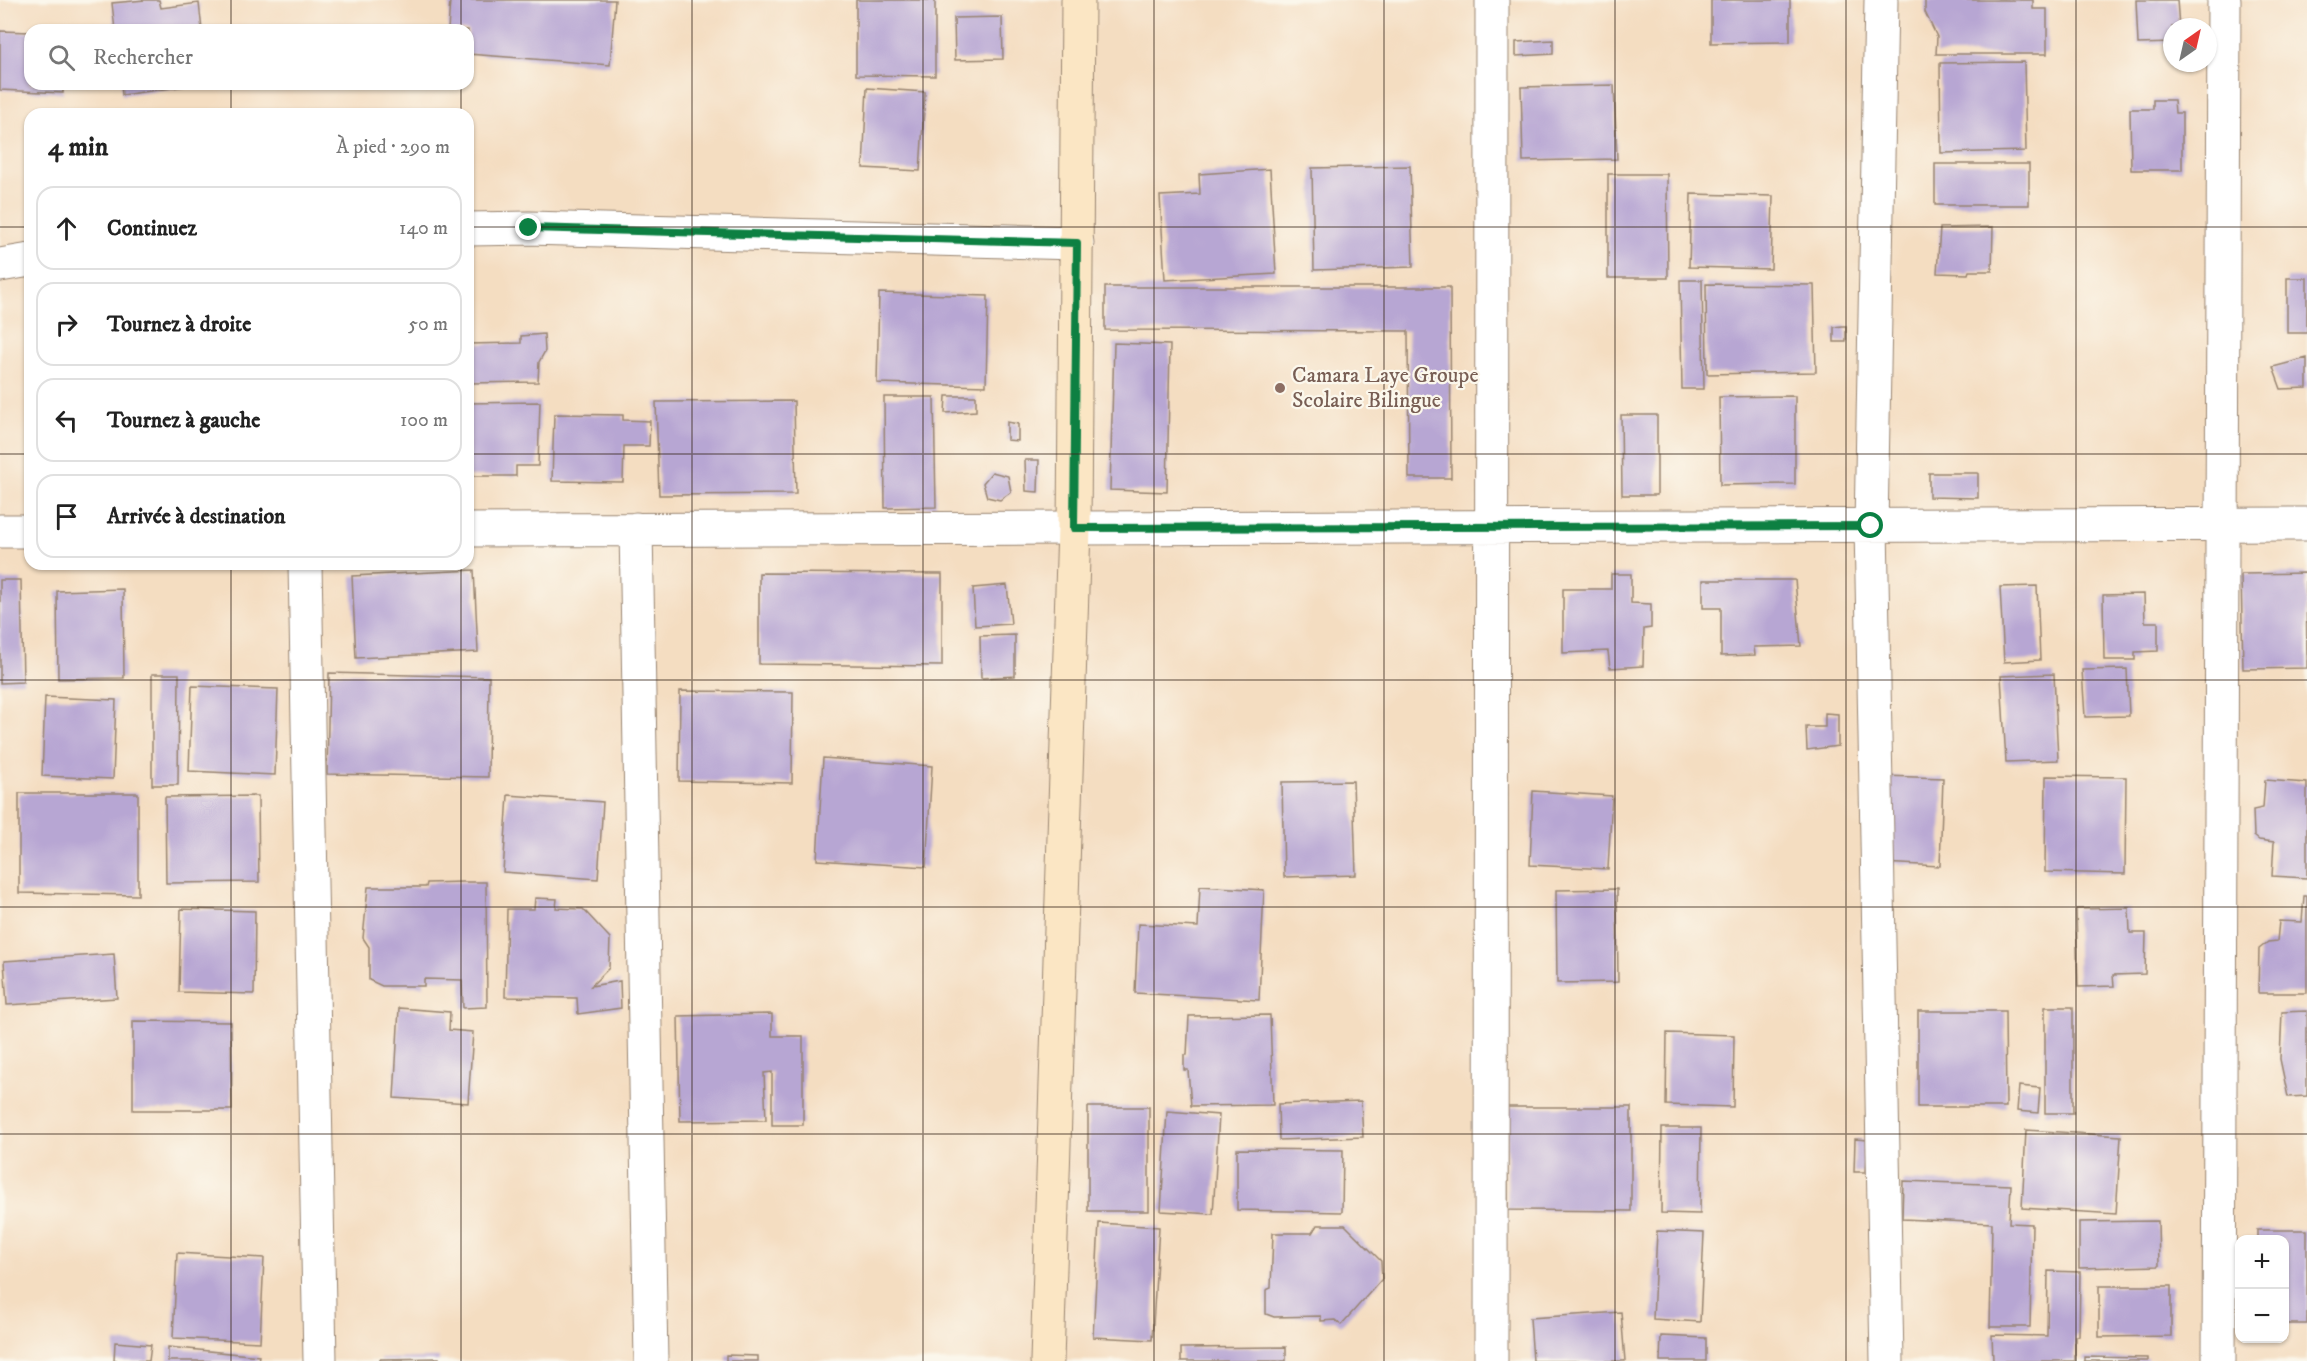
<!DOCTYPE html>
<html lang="fr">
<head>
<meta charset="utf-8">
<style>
	:root { --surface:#fff; --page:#f2f2f2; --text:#222; --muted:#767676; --line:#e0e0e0 }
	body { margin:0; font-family:"IM FELL DW Pica",serif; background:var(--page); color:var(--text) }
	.controls { position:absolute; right:18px; bottom:18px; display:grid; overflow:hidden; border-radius:12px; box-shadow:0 2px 4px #0004 }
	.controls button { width:54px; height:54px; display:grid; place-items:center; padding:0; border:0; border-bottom:2px solid var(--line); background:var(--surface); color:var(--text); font:30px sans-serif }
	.compass { position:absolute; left:2163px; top:18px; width:54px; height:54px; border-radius:50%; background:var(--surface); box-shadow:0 2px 4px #0004; rotate:34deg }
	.stop { position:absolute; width:18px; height:18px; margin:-14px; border:4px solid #0b8043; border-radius:50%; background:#fff }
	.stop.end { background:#0b8043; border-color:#fff; box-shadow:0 2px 6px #0008 }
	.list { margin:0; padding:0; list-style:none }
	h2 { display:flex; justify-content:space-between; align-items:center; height:78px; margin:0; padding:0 24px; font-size:26px }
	h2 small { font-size:20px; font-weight:400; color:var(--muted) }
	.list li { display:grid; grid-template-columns:39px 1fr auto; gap:18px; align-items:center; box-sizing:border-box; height:84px; margin:0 12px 12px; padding:0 12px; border:2px solid var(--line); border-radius:18px }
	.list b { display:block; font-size:22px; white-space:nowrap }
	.list em { font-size:20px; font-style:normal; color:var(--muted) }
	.icon { flex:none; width:33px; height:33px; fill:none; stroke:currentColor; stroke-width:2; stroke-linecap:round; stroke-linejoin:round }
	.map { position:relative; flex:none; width:2307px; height:1361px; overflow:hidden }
	.search { position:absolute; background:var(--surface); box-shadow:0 2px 4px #0004; left:24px; top:24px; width:450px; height:66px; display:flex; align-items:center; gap:15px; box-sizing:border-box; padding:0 21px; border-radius:18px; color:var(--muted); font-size:22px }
	.panel { position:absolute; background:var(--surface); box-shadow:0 2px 4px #0004; left:24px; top:108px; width:450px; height:462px; border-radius:18px }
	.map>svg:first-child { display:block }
</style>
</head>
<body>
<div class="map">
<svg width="2307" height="1361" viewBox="0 0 2307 1361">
	<rect width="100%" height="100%" fill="#fbf7ec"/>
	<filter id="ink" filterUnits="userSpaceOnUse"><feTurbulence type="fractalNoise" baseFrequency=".0167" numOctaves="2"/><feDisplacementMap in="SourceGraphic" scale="12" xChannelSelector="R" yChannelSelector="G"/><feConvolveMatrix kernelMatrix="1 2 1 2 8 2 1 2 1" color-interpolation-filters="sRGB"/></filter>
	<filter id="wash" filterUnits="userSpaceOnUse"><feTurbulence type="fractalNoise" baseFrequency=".008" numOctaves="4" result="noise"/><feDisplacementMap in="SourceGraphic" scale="24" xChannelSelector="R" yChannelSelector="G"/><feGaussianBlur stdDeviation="1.35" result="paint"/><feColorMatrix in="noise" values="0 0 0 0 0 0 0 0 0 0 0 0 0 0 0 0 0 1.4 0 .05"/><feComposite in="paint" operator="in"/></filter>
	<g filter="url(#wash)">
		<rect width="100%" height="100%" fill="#f4ddc1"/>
		<g id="blocks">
			<path fill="#b7a6d3" d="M145 0H159L161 8 199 3 202 30H115L112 3Z
				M450 0H615L610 65 468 54V30H448Z
				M856 0H935V76L856 75Z
				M1711 0H1790V42L1711 43Z
				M1925 0H2033V9H2047V54H1936L1937 37 1925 12Z
				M2136 0H2177L2179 27H2172V43L2138 44Z
				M1002 17 1003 59 955 60 954 18Z
				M0 31 30 32V84H63V93L0 90Z
				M1553 40V54L1516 56V42Z
				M2024 62 2026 151 1941 153 1940 63Z
				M121 84H186V86L122 95Z
				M1614 85 1617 159 1523 161 1521 87Z
				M867 88 925 92 920 171 863 168Z
				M2153 100H2174L2175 113H2182V170H2131L2130 109H2153Z
				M1935 164H2029V205H1935Z
				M1410 166 1413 267 1314 270 1312 168Z
				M1270 169 1276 274 1165 280 1160 196 1200 194 1199 174Z
				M1608 174H1667L1668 278H1608Z
				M1691 194 1773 196 1771 269 1689 267Z
				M1993 227 1992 271H1969L1968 274 1937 273 1940 228Z
				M2287 278H2307V333H2287Z
				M1680 280H1702L1704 389H1682Z
				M1706 284 1814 285 1816 372 1707 374Z
				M1105 287H1450L1451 478H1409L1408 331 1105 330Z
				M879 293 988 296 986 386 877 383Z
				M1843 326H1846V342H1834V327Z
				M544 334 545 351 539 362 538 382 468 383V344L521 343V336Z
				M1114 343 1170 345 1167 492 1110 490Z
				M2307 358V388L2281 389 2273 367Z
				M946 396H976V411L945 413Z
				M1795 396V484L1720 485 1719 397Z
				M884 397H934L936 507 885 508Z
				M794 401 796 494 659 495 656 402Z
				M540 402 538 466H516V476H468V403Z
				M554 414 623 415V420L650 421 649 446H624L623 482 552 481Z
				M1621 415H1657V495H1622Z
				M1007 422 1018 424V441L1007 440Z
				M1025 460H1039L1038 492 1026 491Z
				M992 472 1008 476 1011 492 1000 500 987 497 983 483Z
				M1929 473H1978V498L1929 497Z
				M474 570 478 652 356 658 352 576Z
				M759 573 942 574V666L759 664Z
				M2306 573 2307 668 2243 669 2241 574Z
				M1611 574H1631V603L1651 604V628L1644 629 1643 666 1610 668 1608 651 1563 653V589H1611Z
				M0 580H21L23 682 0 683Z
				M1703 580H1795L1801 646 1754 647 1755 655 1721 656V608H1703Z
				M1007 585 1011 624 975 626 973 588Z
				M2037 586 2040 660 2004 662 2000 587Z
				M123 589 124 678 58 679 57 591Z
				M2144 594 2145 622H2158V651L2135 652V660H2104L2103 595Z
				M1015 635V676L981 678 980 636Z
				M2127 669 2129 716 2085 717 2082 670Z
				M329 673 489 677 488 777 327 774Z
				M152 674H179L178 785H152Z
				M2054 674 2058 760 2006 762 2001 676Z
				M192 686 278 689 275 775 189 771Z
				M680 691 793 692 792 783 679 781Z
				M45 697 116 700 113 779 42 776Z
				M1825 713 1838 714V746L1807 750 1806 727H1825Z
				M823 758 932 766 926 867 817 860Z
				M1885 776 1943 778 1940 866 1882 863Z
				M2046 776 2126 777 2125 874 2045 872Z
				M2265 780 2307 783V878L2272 876 2274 842 2259 840 2254 836 2253 810 2263 808Z
				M1353 781 1356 875 1284 877 1282 782Z
				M1533 791 1612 796 1608 869 1530 865Z
				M19 793H138V895L19 893Z
				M508 795 603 802 598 879 503 872Z
				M258 796 259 882 166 883 165 797Z
				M462 882H486L487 1007 463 1008 462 980 424 979V986H382L369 980V947L363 938 368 887H426L427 883Z
				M1200 886 1264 890 1259 1000 1135 993 1138 924 1198 927Z
				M1617 889 1618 982 1557 983 1556 890Z
				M2304 896H2307V993H2258L2259 949 2268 942 2277 941 2279 921 2302 922Z
				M535 898 557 899 556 908 583 909 610 938 609 968 591 986 620 981 621 1008 578 1014 577 998 505 997 507 909H534Z
				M2129 908 2130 933H2146L2145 974 2113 975 2114 986 2078 987 2076 909Z
				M181 909 255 911 254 994 179 992Z
				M114 954 117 998 7 1005 4 961Z
				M2045 1007H2073V1113H2045Z
				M399 1008 450 1012 449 1030 473 1032 468 1103 394 1098Z
				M1918 1011H2005L2006 1107H1918Z
				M2307 1011V1096L2288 1097 2280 1059 2282 1012Z
				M772 1014V1036H803V1125H772V1072L764 1073 766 1120 680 1121 678 1016Z
				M1270 1015 1273 1105 1191 1106 1188 1070H1184V1055H1187L1189 1016Z
				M133 1021 231 1022 232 1110H133Z
				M1667 1033 1734 1035 1733 1107 1666 1105Z
				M2019 1086 2040 1088 2038 1113 2017 1111Z
				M1361 1101 1363 1137 1279 1140 1278 1104Z
				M1088 1107H1149V1211H1088Z
				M1507 1107H1631V1211L1508 1210Z
				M1167 1111 1219 1115 1213 1214 1161 1211Z
				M1662 1128H1701L1700 1214 1661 1213Z
				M2026 1130 2121 1136 2116 1214 2022 1208Z
				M1855 1139 1868 1140 1866 1172H1854Z
				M1237 1149 1343 1150 1342 1212 1237 1210Z
				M1903 1181 2011 1185 2009 1223 2032 1224 2030 1327H1990L1992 1223 1902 1219Z
				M2158 1221 2159 1266 2079 1268V1222Z
				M1099 1223 1159 1227 1152 1340 1093 1337Z
				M1317 1225H1345L1381 1261 1382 1279 1341 1325 1335 1320 1321 1321V1316L1274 1317 1266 1314V1290L1271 1288 1273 1233H1312Z
				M2257 1230H2307V1324H2284V1240H2257Z
				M1657 1231 1704 1233 1700 1322 1653 1319Z
				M177 1253 264 1258 260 1342 173 1338Z
				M2048 1271 2080 1272 2079 1336H2075V1361H1993L1992 1335 2047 1336Z
				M2099 1286H2171V1336L2099 1337Z
				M1621 1312 1625 1361H1533L1530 1318Z
				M1661 1336 1706 1338V1361H1660Z
				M115 1342 151 1345 149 1361H114Z
				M168 1347 259 1356 258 1361H168Z
				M1286 1347V1361H1181V1348Z
				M726 1355 758 1356V1361H726Z
				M2084 1357 2148 1358V1361H2084Z
				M439 1358V1361H380V1359Z"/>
		</g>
	</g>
	<g filter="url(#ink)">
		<use href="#blocks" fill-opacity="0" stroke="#988470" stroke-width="1.5"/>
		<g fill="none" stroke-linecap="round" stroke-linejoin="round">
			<defs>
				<path id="street" d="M1881 0 1871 526 1887 1361
					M468 229 529 228 1077 243
					M0 265 30 260
					M636 529 651 1361
					M468 530 2307 524
					M0 531H30
					M305 564 320 1361
					M1491 1361 1492 0
					M2219 1361 2224 0"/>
				<path id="secondary" d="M1047 1361 1074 528 1078 0"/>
			</defs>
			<use href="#street" stroke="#988470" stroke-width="35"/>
			<use href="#secondary" stroke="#988470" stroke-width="35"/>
			<use href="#street" stroke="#fff" stroke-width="33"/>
			<use href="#secondary" stroke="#fbe6c4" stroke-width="33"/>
		</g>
	</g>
	<g fill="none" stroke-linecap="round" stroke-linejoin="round" filter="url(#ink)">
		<path stroke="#0b8043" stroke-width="8" d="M529 228 1077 243 1074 528 1871 526"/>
	</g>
	<path fill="none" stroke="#3b2a1e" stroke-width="1.5" stroke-opacity="0.55" d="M231 0V30M461 0V30M692 0V1361M923 0V1361M1154 0V1361M1384 0V1361M1615 0V1361M1846 0V1361M2076 0V1361M231 84V114M461 84V114M0 227H30M468 227H2307M0 454H30M468 454H2307M231 564V1361M461 564V1361M0 680H2307M0 907H2307M0 1134H2307"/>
	<circle fill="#8d6e63" stroke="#fbf7ec" stroke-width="2" cx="1280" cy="388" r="6"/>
	<g text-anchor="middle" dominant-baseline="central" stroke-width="4.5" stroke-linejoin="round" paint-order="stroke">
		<g font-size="22" fill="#785e54" stroke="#fbf7ec" text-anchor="start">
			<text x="1292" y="375">Camara Laye Groupe<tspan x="1292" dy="25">Scolaire Bilingue</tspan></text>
		</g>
	</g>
</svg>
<div class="controls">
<button>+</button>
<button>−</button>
</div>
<svg class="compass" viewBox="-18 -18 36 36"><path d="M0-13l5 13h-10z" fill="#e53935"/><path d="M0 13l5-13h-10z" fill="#767676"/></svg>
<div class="stop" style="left:1871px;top:526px"></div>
<div class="stop end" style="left:529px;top:228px"></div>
<div class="search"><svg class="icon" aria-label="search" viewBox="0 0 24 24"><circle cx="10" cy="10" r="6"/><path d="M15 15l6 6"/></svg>Rechercher</div>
<section class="panel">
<h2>4 min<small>À pied · 290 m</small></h2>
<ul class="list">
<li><svg class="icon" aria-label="ahead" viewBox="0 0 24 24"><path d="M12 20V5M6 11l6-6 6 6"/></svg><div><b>Continuez</b></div><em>140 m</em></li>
<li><svg class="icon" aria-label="right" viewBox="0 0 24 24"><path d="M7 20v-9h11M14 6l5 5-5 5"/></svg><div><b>Tournez à droite</b></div><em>50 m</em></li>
<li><svg class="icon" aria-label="left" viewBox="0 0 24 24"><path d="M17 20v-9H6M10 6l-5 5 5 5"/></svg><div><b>Tournez à gauche</b></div><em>100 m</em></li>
<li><svg class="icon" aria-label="arrive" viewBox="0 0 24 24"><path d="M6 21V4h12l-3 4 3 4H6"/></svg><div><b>Arrivée à destination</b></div></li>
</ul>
</section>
</div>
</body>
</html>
